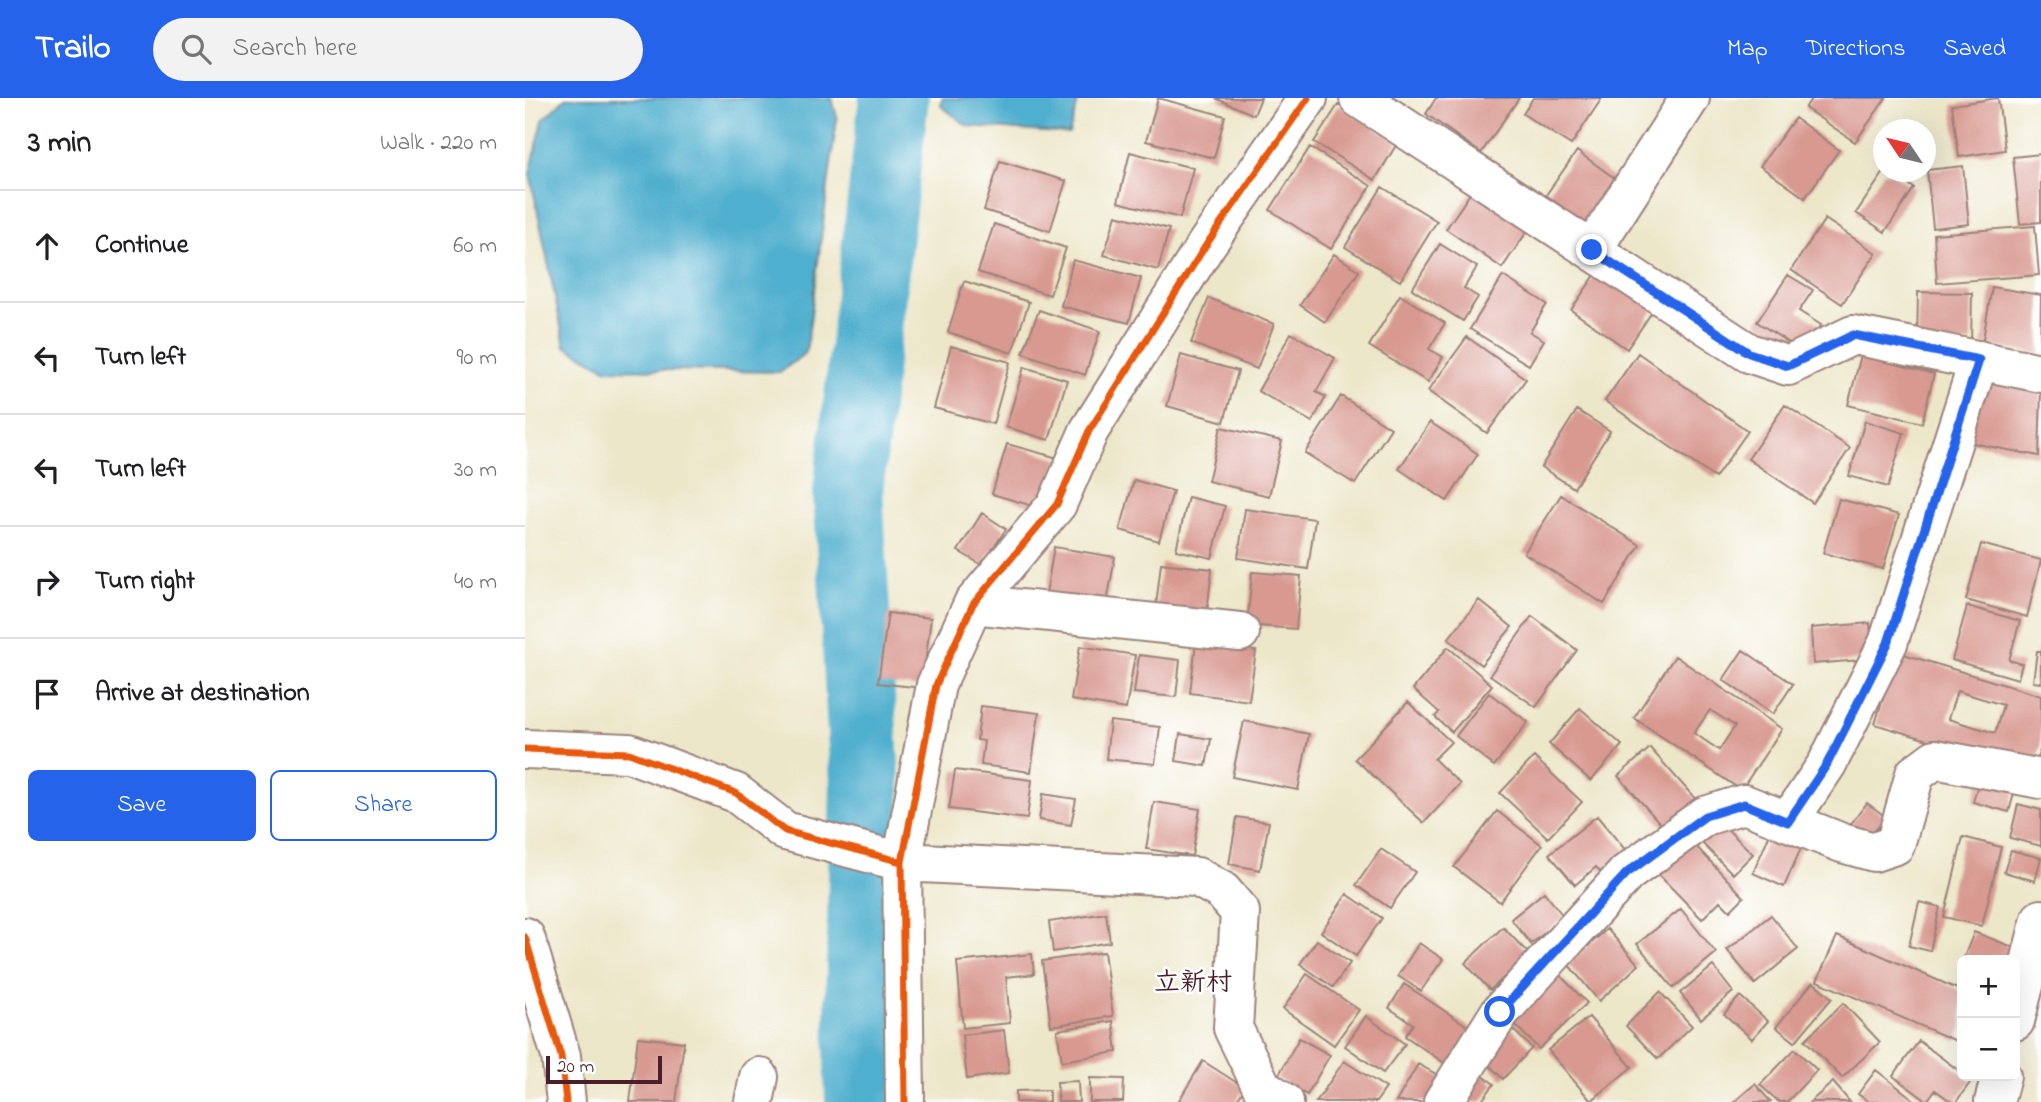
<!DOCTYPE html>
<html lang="en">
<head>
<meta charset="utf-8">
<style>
	:root { --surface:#fff; --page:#f2f2f2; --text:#202124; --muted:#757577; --line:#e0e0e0; --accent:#2563eb }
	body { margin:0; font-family:"Indie Flower","LXGW WenKai TC",sans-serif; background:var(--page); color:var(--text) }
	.controls { position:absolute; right:21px; bottom:21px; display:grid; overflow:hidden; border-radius:10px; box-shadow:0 7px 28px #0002 }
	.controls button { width:63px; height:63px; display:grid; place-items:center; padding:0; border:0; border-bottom:2px solid var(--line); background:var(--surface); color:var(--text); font:35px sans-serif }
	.compass { position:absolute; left:1348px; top:21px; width:63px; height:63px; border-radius:50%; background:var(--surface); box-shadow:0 7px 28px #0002; rotate:305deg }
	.scale { position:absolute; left:21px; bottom:18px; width:116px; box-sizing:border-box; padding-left:7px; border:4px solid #4a1f2b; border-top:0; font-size:19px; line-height:24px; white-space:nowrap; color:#4a1f2b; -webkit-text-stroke:5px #fff; paint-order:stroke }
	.stop { position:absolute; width:21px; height:21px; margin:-16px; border:5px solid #2563eb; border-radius:50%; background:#fff }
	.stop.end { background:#2563eb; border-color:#fff; box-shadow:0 2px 7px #0008 }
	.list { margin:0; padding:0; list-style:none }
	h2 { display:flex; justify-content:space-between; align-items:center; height:91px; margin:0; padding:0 28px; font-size:30px }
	h2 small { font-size:23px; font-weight:400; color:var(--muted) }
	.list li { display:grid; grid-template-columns:46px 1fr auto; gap:21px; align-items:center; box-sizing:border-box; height:112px; padding:0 28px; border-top:2px solid var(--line) }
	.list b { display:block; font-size:26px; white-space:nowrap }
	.list em { font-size:23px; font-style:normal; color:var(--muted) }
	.actions { display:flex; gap:14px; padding:21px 28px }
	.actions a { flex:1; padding:16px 0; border:2px solid var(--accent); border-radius:10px; text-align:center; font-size:24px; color:var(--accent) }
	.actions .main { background:var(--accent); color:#fff }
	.icon { flex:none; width:38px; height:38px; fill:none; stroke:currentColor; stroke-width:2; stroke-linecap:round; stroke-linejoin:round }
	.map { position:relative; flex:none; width:1516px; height:1004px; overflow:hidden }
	header { display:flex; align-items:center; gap:42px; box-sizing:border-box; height:98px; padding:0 35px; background:var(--accent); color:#fff }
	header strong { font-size:33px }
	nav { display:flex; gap:38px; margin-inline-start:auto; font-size:24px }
	.search { width:490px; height:63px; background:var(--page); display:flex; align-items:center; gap:18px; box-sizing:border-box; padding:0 24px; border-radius:38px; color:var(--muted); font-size:26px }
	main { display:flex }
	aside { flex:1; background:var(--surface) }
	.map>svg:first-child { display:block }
</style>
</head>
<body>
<header>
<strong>Trailo</strong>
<div class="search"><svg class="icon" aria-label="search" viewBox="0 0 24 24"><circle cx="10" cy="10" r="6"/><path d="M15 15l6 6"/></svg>Search here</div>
<nav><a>Map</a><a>Directions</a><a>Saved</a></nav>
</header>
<main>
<aside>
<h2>3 min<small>Walk · 220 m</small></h2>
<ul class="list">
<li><svg class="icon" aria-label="ahead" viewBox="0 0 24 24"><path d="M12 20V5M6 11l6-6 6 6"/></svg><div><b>Continue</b></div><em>60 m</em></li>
<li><svg class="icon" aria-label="left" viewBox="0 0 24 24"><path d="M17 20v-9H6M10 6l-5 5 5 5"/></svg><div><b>Turn left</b></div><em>90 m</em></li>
<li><svg class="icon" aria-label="left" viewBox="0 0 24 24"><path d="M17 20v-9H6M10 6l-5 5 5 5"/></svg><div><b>Turn left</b></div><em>30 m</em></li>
<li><svg class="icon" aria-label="right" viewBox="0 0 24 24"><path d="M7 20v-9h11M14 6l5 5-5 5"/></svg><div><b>Turn right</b></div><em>40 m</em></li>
<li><svg class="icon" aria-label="arrive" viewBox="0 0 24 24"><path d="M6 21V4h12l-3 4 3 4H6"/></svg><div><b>Arrive at destination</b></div></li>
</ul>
<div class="actions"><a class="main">Save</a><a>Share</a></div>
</aside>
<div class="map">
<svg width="1516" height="1004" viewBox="0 0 1516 1004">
	<rect width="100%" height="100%" fill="#fff"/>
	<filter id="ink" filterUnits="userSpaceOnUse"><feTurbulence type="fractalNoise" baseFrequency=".0143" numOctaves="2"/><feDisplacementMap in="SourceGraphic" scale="14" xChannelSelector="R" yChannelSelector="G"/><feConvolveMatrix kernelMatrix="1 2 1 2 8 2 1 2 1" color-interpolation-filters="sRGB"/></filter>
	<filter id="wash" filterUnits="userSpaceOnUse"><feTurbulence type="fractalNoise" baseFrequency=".00686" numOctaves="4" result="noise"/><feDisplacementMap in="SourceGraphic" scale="28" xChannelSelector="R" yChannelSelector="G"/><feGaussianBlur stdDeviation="1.57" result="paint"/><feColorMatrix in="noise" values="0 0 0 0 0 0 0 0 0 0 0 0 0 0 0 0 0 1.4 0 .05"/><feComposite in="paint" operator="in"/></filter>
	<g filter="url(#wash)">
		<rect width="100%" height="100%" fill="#ede7ca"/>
		<path fill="#4fafce" stroke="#4c677c" stroke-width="2" d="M40 0H307L312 20 281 254 256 274 82 271 40 248 5 76 18 22Z
			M417 0H554L544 36 443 28 416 8Z"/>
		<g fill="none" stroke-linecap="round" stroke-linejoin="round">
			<path stroke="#4fafce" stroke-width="70" d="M335 1004 334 966 340 684 323 393 369 0"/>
		</g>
		<g id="blocks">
			<path fill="#d89990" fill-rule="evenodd" d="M633 0 700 18 689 60 621 43Z
				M690 0H736L729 17Z
				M911 0H994L956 55 901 16Z
				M1008 0H1077L1046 47 998 16Z
				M1287 0H1361L1330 44 1280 10Z
				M1473 0 1480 52 1434 59 1427 7Z
				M813 7 873 44 850 82 789 44Z
				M1270 20 1314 52 1280 100 1235 68Z
				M785 49 846 88 806 151 745 112Z
				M1052 53 1099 87 1067 131 1021 97Z
				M605 54 668 70 655 120 593 104Z
				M1516 56V124L1495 126 1488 59Z
				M475 63 541 83 525 133 459 112Z
				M1438 68 1444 126 1408 130 1402 72Z
				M1359 74H1365L1389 90 1360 134 1331 115Z
				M953 84 1010 122 977 170 921 131Z
				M857 89 912 123 875 183 820 149Z
				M591 117 644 131 633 172 579 157Z
				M1300 121 1351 155 1317 206 1266 172Z
				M469 126 541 150 525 197 453 174Z
				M1510 128 1514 177 1412 185 1409 136Z
				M915 146 952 169 939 190 953 199 938 223 887 191Z
				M809 156 834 173 800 224 775 207Z
				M548 162 616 180 604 225 536 208Z
				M1077 167 1133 205 1102 251 1046 212Z
				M1263 177 1288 192 1274 213 1296 227 1278 254 1232 224Z
				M978 178 1022 206 1005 234 1019 242 1004 267 945 231Z
				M439 183 504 204 487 255 423 234Z
				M1467 189 1516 197 1515 256 1457 247Z
				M1393 194 1447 195 1446 245H1392Z
				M875 197 920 225 904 251 918 259 903 284 844 248Z
				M684 200 749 226 732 271 666 245Z
				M514 212 575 233 560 277 498 255Z
				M766 235 810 260 791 294 801 299 787 324 733 293Z
				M942 239 1001 281 962 335 903 293Z
				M426 248 485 264 468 326 409 310Z
				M1113 255 1223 333 1190 380 1080 303Z
				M656 257 713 273 699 324 642 308Z
				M1336 257 1409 276 1397 325 1323 307Z
				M499 269 542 282 524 342 481 329Z
				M1455 282 1516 294 1514 358 1442 344Z
				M816 298 866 330 830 386 780 355Z
				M1260 307 1325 350 1288 405 1223 361Z
				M1052 312 1085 333 1049 390 1016 369Z
				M1340 323 1379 335 1363 389 1324 378Z
				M905 324 953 356 922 403 874 371Z
				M696 329 757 343 744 398 683 383Z
				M482 346 533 360 518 411 467 396Z
				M609 382 648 393 634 443 595 432Z
				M1036 397 1115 447 1079 506 999 455Z
				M663 399 700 408 687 460 651 452Z
				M1314 401 1374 417 1358 471 1298 455Z
				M720 411 790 421 783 471 713 460Z
				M457 415 481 431 457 467 433 453Z
				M1456 446 1516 462 1502 519 1441 502Z
				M529 449 590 459 580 516 519 507Z
				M636 465 687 471 681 523 630 517Z
				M727 474 776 478 771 531 722 527Z
				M954 502 987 529 956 567 923 541Z
				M1442 508 1495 523 1484 562 1497 566 1493 581 1427 562Z
				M363 515 406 520 397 590 353 585Z
				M1007 518 1052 552 1011 609 965 577Z
				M1345 525 1348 561 1288 566 1286 530Z
				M671 545 731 553 724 603 665 595Z
				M555 548 610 557 601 611 546 602Z
				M923 549 967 587 927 634 910 619 914 614 888 591Z
				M1218 552 1268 586 1248 616 1198 582Z
				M1512 553H1516V585L1508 584Z
				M1372 554 1516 598V649L1508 674 1350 626ZM1432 593 1478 607 1470 635 1423 621Z
				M614 557 655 562 651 599 609 595Z
				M1150 558 1257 631 1216 692 1109 620ZM1185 612 1210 628 1194 652 1169 635Z
				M964 595 1003 624 969 668 931 638Z
				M883 604 926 644 909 661 935 686 899 725 830 661Z
				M456 608 514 615 506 674 456 667 459 643 452 642Z
				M1055 610 1097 647 1066 683 1024 646Z
				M585 623 635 629 630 666 581 661Z
				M719 623 784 636 773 692 707 679Z
				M655 636 686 641 681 668 651 663Z
				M1125 650 1174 705 1142 733 1093 678Z
				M1009 659 1057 704 1023 740 975 695Z
				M430 672 507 682 502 721 424 711Z
				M1455 679 1491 688 1484 714 1448 704Z
				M518 696 551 701 546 727 514 722Z
				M629 704 675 711 667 758 621 751Z
				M1342 705 1361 719 1340 745 1322 731Z
				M1493 706 1516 712V748L1485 740Z
				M972 713 1017 747 975 804 929 769Z
				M1072 718 1108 761 1082 782 1071 769 1050 787 1024 756Z
				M712 719 744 724 735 772 704 766Z
				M1195 724 1228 756 1208 776 1176 744Z
				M1248 728 1280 741 1259 789 1228 775Z
				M1438 739 1476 749 1457 828 1419 819Z
				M1167 744 1219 799 1205 813 1195 803 1177 821 1134 777Z
				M856 751 890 774 865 810 831 787Z
				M1486 752 1516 760 1510 783 1479 774Z
				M1019 794 1039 819 1006 846 986 821Z
				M822 796 857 820 831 858 796 834Z
				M1394 804 1415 809 1405 853 1384 848Z
				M1156 811 1191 855 1148 890 1112 846Z
				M581 815 585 844 528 854 524 824Z
				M1246 817 1273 851 1230 886 1202 852Z
				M978 829 1004 856 965 892 940 865Z
				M1082 831 1114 867 1074 903 1043 866Z
				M1449 834 1503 855 1490 862H1438Z
				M1312 838 1437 893V928L1431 943 1292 883Z
				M792 842 825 865 808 889 775 866Z
				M894 845 918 861 896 893 873 878Z
				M579 854 588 918 526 928 517 863Z
				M507 856 509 876 481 879 485 925 438 930 432 864Z
				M1188 868 1208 894 1176 921 1155 895Z
				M1030 872 1062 905 1014 951 982 919Z
				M782 876 834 912 809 947 758 911Z
				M1288 884 1307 900 1270 944 1251 929Z
				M879 886 956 937 931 973 880 938 888 926 864 910Z
				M1135 894 1167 928 1133 961 1101 928Z
				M1215 898 1243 923 1227 941 1199 916Z
				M1318 905 1355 944 1317 980 1280 942Z
				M841 918 880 946 858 975 820 948Z
				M1064 919 1107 969 1066 1003 1023 952Z
				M588 923 592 954 537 963 532 932Z
				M985 929 1007 950 978 981 956 959Z
				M479 932 484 975 442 981 437 937Z
				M113 939 159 944 151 1004H105Z
				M774 940 805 957 782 997 752 980Z
				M1394 943 1437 975V978L1447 982 1431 1004H1427L1410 992 1402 1003 1368 978Z
				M1270 951 1292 972 1262 1004H1254L1235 987Z
				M678 963 720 990 711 1004H653Z
				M819 963 861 990 851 1004H791Z
				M893 966 920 981 906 1004H871Z
				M950 972 969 986 956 1004H926Z
				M1351 972 1392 1004H1344L1333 996Z
				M565 980 599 981 598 1004H565Z
				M553 983 554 1004H533L532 984Z
				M1308 984 1325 1004H1285Z
				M1230 986 1246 1004H1209Z
				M524 992V1004H491V993Z"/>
		</g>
	</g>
	<g filter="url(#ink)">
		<use href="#blocks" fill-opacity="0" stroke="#9c837a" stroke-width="2"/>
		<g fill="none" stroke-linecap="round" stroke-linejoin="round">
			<defs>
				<path id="minor" d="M834 0 1224 255 1263 268 1328 237 1516 275
					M1067 152 1165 0
					M448 506 715 534
					M0 651 104 655 211 695 260 733 377 764 672 779 697 793 715 814 708 930 737 989 759 1004
					M1263 724 1302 666 1363 545 1454 262
					M0 839 36 958 41 1004
					M1490 923 1516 821
					M229 1004 234 979
					M380 1004 377 764 411 587 448 506 532 406 564 333 681 147 783 0
					M918 1004 975 914 1102 775 1180 718 1219 706 1317 745 1349 754 1370 747 1390 676 1410 661 1516 681
					M1469 1004 1476 978"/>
			</defs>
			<use href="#minor" stroke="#9c837a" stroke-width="42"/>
			<use href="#minor" stroke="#fff" stroke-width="38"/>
			<defs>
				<path id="cycleway" d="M0 651 104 655 211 695 260 733 377 764
					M0 839 36 958 41 1004
					M380 1004 377 764 411 587 448 506 532 406 564 333 681 147 783 0"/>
			</defs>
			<use href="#cycleway" stroke="#fff" stroke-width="11"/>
			<use href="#cycleway" stroke="#e8590c" stroke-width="7"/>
		</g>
	</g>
	<g fill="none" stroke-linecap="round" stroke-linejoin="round" filter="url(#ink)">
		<path stroke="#2563eb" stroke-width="9" d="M975 914 1102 775 1180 718 1219 706 1263 724 1302 666 1363 545 1454 262 1328 237 1263 268 1224 255 1067 152"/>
	</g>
	<g text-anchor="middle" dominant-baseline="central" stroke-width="5" stroke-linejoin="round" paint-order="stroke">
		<g font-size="26" fill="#4a1f2b" stroke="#fff">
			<text x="668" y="886">立新村</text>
		</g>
	</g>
</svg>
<div class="controls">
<button>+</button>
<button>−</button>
</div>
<svg class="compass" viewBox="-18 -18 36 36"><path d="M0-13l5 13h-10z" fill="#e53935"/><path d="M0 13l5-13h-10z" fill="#757577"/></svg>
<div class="scale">20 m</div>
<div class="stop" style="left:975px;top:914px"></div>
<div class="stop end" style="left:1067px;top:152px"></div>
</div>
</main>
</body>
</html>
